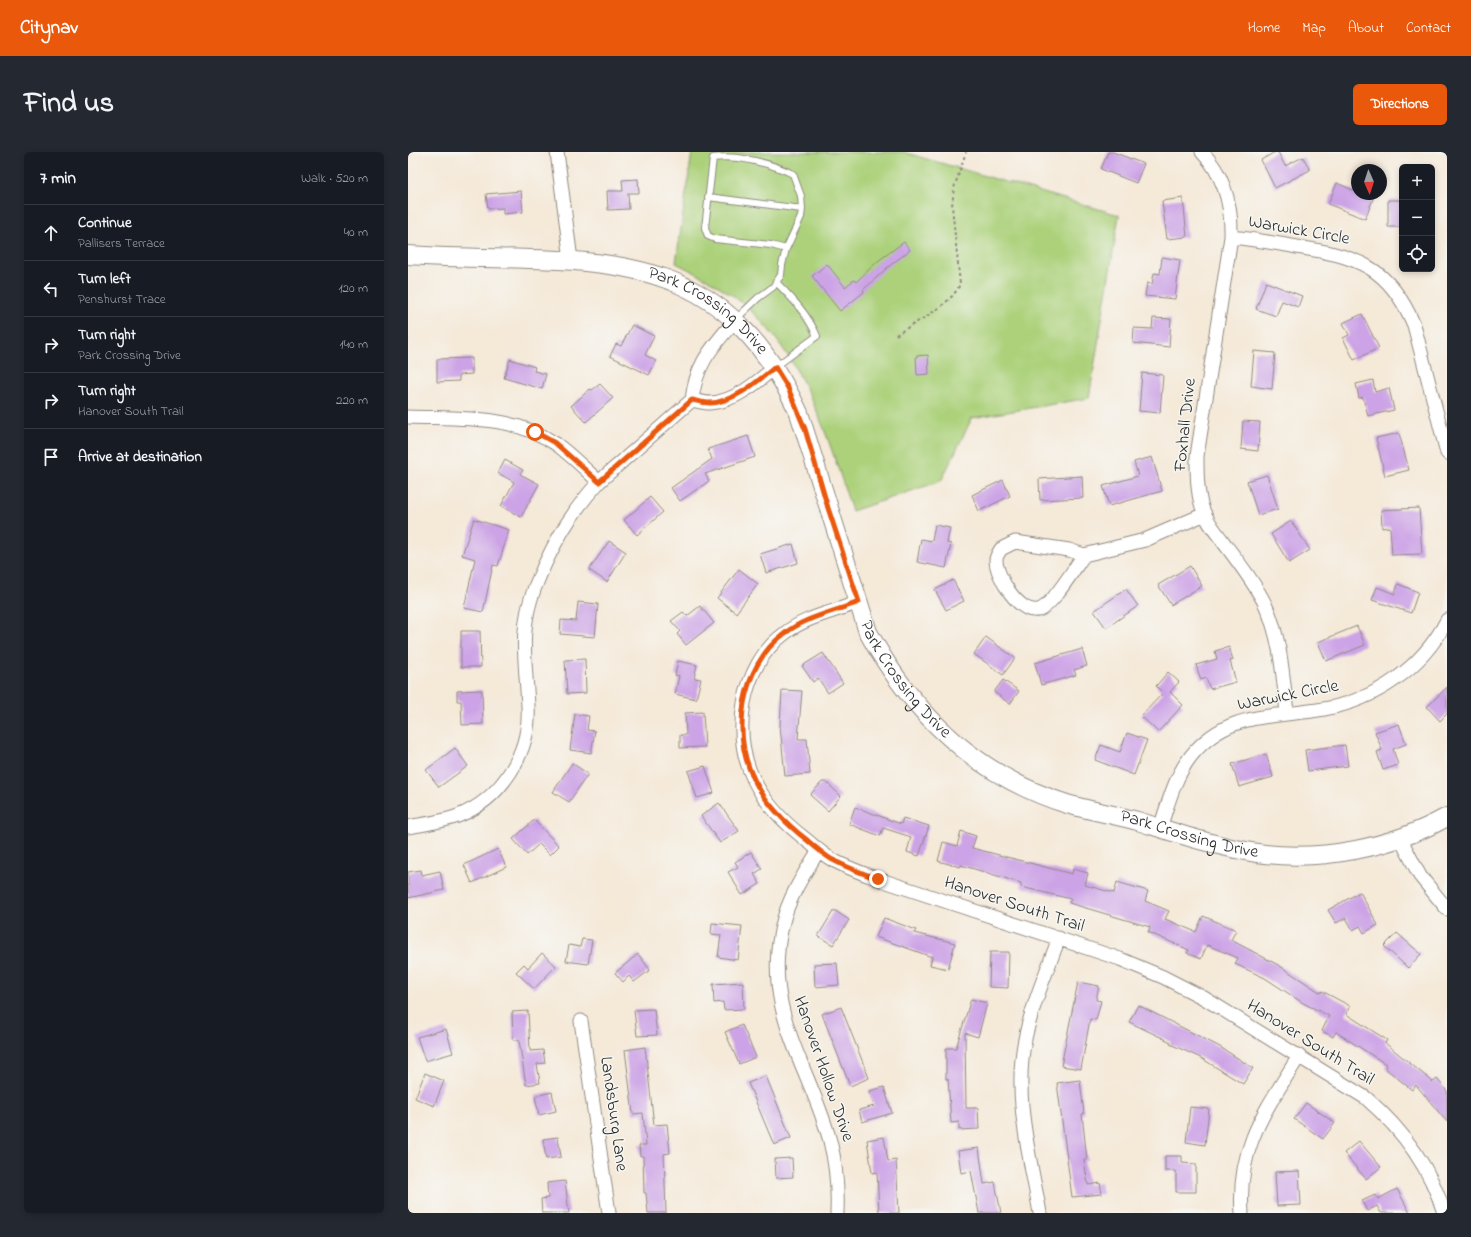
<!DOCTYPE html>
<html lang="en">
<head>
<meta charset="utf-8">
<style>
	:root { --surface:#171b24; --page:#242831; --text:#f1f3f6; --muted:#9ea1a6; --line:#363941; --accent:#ea580c }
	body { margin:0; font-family:"Indie Flower",sans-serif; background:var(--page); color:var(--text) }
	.controls { position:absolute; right:12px; top:12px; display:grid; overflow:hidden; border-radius:6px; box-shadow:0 2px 6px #0003 }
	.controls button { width:36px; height:36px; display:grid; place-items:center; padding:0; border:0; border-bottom:1px solid var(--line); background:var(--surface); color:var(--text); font:20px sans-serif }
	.compass { position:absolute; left:943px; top:12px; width:36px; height:36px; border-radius:50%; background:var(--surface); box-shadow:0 2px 6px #0003; rotate:177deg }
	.stop { position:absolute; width:12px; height:12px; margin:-9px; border:3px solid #ea580c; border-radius:50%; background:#fff }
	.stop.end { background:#ea580c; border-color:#fff; box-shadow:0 1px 4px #0008 }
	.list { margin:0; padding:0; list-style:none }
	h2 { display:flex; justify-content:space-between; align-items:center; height:52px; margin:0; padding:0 16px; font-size:17px }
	h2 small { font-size:13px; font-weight:400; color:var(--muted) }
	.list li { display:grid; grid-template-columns:26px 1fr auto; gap:12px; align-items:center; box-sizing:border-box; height:56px; padding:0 16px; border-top:1px solid var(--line) }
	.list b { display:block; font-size:15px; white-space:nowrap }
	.list p { margin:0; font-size:13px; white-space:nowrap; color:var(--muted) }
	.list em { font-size:13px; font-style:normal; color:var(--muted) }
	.icon { flex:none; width:22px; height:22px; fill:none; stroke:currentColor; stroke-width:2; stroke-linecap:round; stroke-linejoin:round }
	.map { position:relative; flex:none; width:1039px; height:1061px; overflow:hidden; border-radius:6px }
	header { display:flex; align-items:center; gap:24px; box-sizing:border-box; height:56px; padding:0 20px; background:var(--accent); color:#fff }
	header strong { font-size:19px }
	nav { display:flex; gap:22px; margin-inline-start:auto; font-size:14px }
	.intro { display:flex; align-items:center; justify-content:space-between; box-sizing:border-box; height:96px; padding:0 24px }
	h1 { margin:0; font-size:28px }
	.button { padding:10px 18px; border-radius:6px; background:var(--accent); color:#fff; font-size:14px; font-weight:700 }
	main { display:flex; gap:24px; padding:0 24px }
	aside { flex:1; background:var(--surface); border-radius:6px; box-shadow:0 2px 6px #0003 }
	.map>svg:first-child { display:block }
</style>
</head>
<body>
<header>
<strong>Citynav</strong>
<nav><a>Home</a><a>Map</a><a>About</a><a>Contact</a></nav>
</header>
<div class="intro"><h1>Find us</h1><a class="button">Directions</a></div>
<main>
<aside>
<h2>7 min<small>Walk · 520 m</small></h2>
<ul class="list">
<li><svg class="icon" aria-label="ahead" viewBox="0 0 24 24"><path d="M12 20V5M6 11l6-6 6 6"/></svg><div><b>Continue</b><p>Pallisers Terrace</p></div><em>40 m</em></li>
<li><svg class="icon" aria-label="left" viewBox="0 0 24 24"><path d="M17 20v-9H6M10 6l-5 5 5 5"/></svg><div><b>Turn left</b><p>Penshurst Trace</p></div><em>120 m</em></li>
<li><svg class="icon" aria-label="right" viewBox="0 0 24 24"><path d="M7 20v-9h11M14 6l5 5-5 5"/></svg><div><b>Turn right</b><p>Park Crossing Drive</p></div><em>140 m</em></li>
<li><svg class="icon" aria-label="right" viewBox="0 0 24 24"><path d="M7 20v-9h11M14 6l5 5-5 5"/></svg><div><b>Turn right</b><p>Hanover South Trail</p></div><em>220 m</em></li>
<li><svg class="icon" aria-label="arrive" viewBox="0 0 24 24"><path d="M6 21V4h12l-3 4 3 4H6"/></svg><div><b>Arrive at destination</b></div></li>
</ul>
</aside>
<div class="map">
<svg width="1039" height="1061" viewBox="0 0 1039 1061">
	<rect width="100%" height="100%" fill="#f6f6f2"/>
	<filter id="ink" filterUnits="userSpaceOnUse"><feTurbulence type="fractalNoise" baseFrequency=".025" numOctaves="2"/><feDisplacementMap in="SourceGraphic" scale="8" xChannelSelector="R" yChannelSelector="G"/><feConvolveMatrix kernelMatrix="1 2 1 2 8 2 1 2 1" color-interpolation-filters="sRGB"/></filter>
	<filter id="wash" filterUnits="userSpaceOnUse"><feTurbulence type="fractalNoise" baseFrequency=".012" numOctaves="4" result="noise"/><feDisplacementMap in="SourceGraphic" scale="16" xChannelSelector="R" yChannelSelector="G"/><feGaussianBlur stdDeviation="0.9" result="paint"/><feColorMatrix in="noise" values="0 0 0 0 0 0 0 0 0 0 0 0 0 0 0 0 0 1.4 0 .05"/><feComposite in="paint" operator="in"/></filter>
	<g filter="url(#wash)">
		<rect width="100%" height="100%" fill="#f5e9d8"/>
		<path fill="#acd17a" stroke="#6c7e52" d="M284 0H495L711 63 681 246 564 266 533 329 444 359C420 285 397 207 338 154 317 136 292 123 268 111Z"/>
		<g id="blocks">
			<path fill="#cca3e6" d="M700 0H705L736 12 728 31 693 17Z
				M867 0H870L877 14 895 5 902 18 867 36 853 8Z
				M230 27 231 41H220L221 57 200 58 199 39H215L214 28Z
				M929 31 949 40V42H954L965 47 957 67 920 52Z
				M113 39 115 60 95 62V56L80 57 78 42Z
				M775 46 779 85 759 87 754 49Z
				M980 48H994V75H980Z
				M496 90 502 98 480 115 455 138 456 140 432 159 404 124 419 112 437 135 446 128 448 130 470 109Z
				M754 105 772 108 767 147 737 144 739 131 744 132 746 121 752 122Z
				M858 130 894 144 890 155 874 149 868 164 848 157Z
				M954 162 971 196 946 208 935 186 941 183 935 171Z
				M745 166 763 167 761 195 725 191 726 176 744 177Z
				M224 173 246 184 237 203 248 209 241 223 202 204 208 192 213 194Z
				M846 199 867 201 864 237 843 234Z
				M520 203 521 222 509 223 508 204Z
				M64 206V222L51 223V229L29 230V207Z
				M102 207 127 215 126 219 138 222 134 237 96 226Z
				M734 221 755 223 752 261 731 259Z
				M965 228 967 240 981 236 986 258 960 264 955 245 951 246 948 232Z
				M192 232 205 246 178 270 163 254 182 237 184 238Z
				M835 269 852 270 850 299 833 297Z
				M991 281 1001 318 977 324 968 286Z
				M340 284 347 305 297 322 301 329 272 349 263 336 304 307 300 297Z
				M744 305 754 339 701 354 695 334 730 324 726 310Z
				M97 308 115 318 112 322 131 332 113 365 93 354 106 330 90 321Z
				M859 323 870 357 850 363 839 329Z
				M674 324 675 346 632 348 631 327Z
				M595 328 602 344 571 359 564 343Z
				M242 345 255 360 229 383 216 368Z
				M1011 356 1014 402 984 403 982 375 974 376 973 358Z
				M66 367 101 378 90 414 85 413 75 460 56 456 67 407 54 403Z
				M883 369 902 398 881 411 863 382Z
				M527 373 542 376 539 391 543 392 538 416 509 410 513 387 524 389Z
				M201 389 218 400 199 430 181 418Z
				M385 392 390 411 358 421 352 402Z
				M782 414 794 434 763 453 750 433Z
				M331 417 350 432 328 461 309 446Z
				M545 428 556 449 538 458 527 438Z
				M990 432 1010 440 1003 461 964 448 969 435 987 442Z
				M718 437 730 454 698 476 686 459Z
				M170 450 190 452 187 485 152 482 153 468 168 469Z
				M292 454 306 471 278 493 269 482 272 479 263 469 275 460 279 464Z
				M949 474 957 493 918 509 910 490Z
				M53 479H72L73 515H53Z
				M578 485 607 506 595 523 566 502Z
				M821 495 825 508 822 509 828 530 802 537 798 526 793 528 788 513 809 507 807 499Z
				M674 497 679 514 666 518 668 523 633 533 627 511Z
				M415 501 435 531 420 541 410 526 405 530 394 514Z
				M177 507 178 541 159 542 157 508Z
				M270 509 289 513 286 526 293 527 288 547 267 542 271 524 267 523Z
				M760 520 771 530 762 540 775 553 750 580 733 564 755 541 748 534Z
				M595 528 611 539 602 552 586 540Z
				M1039 535V562L1032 569 1019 555Z
				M74 538 75 572 54 573 53 549H49V539Z
				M374 538 394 539 390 587H399L402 622 377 624 372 574Z
				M295 560 297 595 272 596V583H278L277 561Z
				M167 562 181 564 179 578 187 579 183 601 162 598Z
				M991 572 998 592 985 597 990 613 975 618 969 600 974 598 967 580Z
				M719 581 739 588 726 623 687 608 693 593 712 600Z
				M937 593 940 614 900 619 897 598Z
				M47 596 60 614 31 635 18 618Z
				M858 602 865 625 831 635 824 612Z
				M164 611 180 622 161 650 145 640Z
				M297 614 306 641 289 646 280 619Z
				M414 630H418L433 644 420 659 402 643Z
				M311 651 331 679 312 691 293 664Z
				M447 655 493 672 495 666 521 674 511 704 499 700 503 685 475 676 472 684 441 672Z
				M126 668 151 694 142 703 131 692 119 703 105 687Z
				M553 679 568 684 564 696 664 722 665 717 680 721 677 733 706 741 709 730 740 739 737 749 761 759 757 767 788 780 795 764 828 778 823 788 872 814 913 841 914 839 942 854 938 862 979 888 977 891 1025 930 1029 927 1039 939V970L1008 933 1004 938 977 916 979 913 928 880 925 885 914 879 921 864 895 851 857 826 827 812 830 806 799 793 793 807 779 801 781 798 740 780 742 775 661 751 663 747 613 735V731L553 713 552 715 530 709 535 690 549 694Z
				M90 697 98 715 64 731 56 713Z
				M343 700 354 717 346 722 352 732 334 743 320 720 330 715 327 710Z
				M13 718 14 723 32 719 36 738 0 746V720Z
				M952 740 970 773 956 781 952 774 945 778 938 766 928 771 920 758Z
				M426 758 441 768 425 793 410 784Z
				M476 766 508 778 506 781 547 791 540 817 522 813 524 805 468 785Z
				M304 771 334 774 330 808 310 805 313 783 303 782Z
				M989 781 1013 802 1000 816 976 794Z
				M174 787 184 788 180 812 158 809 161 793 172 795Z
				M582 800H601L600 836 581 835Z
				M134 801 148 814 126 837 108 820 116 812 120 816Z
				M230 802 242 818 226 830 221 824 215 830 207 821Z
				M429 811 431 833 407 835 406 812Z
				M335 830 336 857 316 858 315 850 306 851 305 832Z
				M670 830 691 834 688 848 693 849 688 868 682 867 673 917 653 914Z
				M563 847 579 851 570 885 557 881 558 956H570L571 977 551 978V970L543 971 540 927H538V896H548Z
				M730 853 812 895 845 916 835 932 793 906 762 892 763 890 721 870Z
				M433 855 461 926 442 934 414 862Z
				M246 857 249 883 229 884 226 858Z
				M120 859 122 899 135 898 137 911 129 912 132 931 118 933 111 888H105L104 860Z
				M334 873 348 905 331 912 317 880Z
				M38 877 45 901 17 909 9 885Z
				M237 895 246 973 259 972 262 1001 256 1002 258 1061H240L238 1041H236L235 1004H232L231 993H238L235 961 225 962 217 898Z
				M17 921 36 929 26 954 7 946Z
				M358 924 383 986 366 993 340 931Z
				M672 928 676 962H674L679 1008H676L680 1033 692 1031 694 1042 664 1045 649 931Z
				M476 935 484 961 454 970 451 958 466 954 461 939Z
				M144 940 148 959 131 963 127 944Z
				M898 951 927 971 915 987 886 967Z
				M782 955 801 957 797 993 778 990Z
				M150 985 153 1005 138 1007 135 987Z
				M476 985 480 1009 488 1008 491 1061H471L469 1020 464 1021 459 988Z
				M951 989 973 1015 958 1027 936 1001Z
				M571 996 576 1032 587 1030 593 1061H571L563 1019 553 1021 550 999Z
				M757 1004H774V1011L788 1012V1040H768V1019H757Z
				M384 1006 385 1025 368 1026 367 1007Z
				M891 1019 893 1053 869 1054 867 1020Z
				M157 1029 161 1061H134L133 1047 140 1046 139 1031Z
				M989 1037 1002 1061H973L969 1054 959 1059 954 1049 967 1043 970 1047Z"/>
		</g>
	</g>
	<g filter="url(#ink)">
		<use href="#blocks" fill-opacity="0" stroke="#908a82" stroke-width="1"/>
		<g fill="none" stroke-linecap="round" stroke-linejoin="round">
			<defs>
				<path id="lane" d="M300 45 394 57 393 65 378 97
					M327 168 350 146 365 135 373 123 374 113 378 97 363 93 307 87 300 84 297 76 305 6C330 3 362 11 385 22L393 44 394 57
					M367 215 409 184C400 163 384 146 368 130"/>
				<path id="street" d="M149 0 163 108
					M794 0C817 24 824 53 823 85L789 304C789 321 789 339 794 355 798 369 808 380 816 391 831 411 846 430 857 452 873 486 875 525 879 561
					M823 85C845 87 867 91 889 95 949 104 981 114 1006 173L1039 301
					M284 248C289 249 296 251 302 251 326 250 350 230 367 215
					M0 265C49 267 105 262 148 292 163 303 177 317 191 330
					M676 403C667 415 643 456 630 458 611 462 588 424 588 408 588 405 591 400 593 397L607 390 661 398 676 403 737 388 797 362
					M451 450C426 460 397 465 376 482 354 498 341 524 336 551 326 609 351 651 396 686 405 693 413 701 423 707 437 715 454 721 470 727L712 807 755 825 796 846 958 946C995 978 1022 1014 1036 1061
					M0 675C16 672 34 670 50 664 93 647 123 601 120 554 118 511 110 478 127 435 142 397 163 360 191 330 200 321 211 313 220 304 241 286 262 267 284 248 288 211 304 196 327 168
					M752 676C760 652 767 624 783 604 819 559 865 566 916 557 968 548 1015 515 1039 468
					M992 686 1012 724 1039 757
					M411 698C396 722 380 746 374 774 354 859 401 912 422 989 428 1012 430 1037 429 1061
					M173 869 201 1061
					M632 1061C622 1004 605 945 617 887 624 853 639 819 651 786
					M834 1061C829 994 858 958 891 904"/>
				<g id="secondary">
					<path id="s1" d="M0 103C168 115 305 77 391 261L460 480C504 561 569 624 659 652 683 659 709 663 733 670 771 682 810 695 849 701 913 710 983 696 1039 665"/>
				</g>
			</defs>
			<use href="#lane" stroke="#908a82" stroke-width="8"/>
			<use href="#street" stroke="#908a82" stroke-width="15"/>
			<use href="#secondary" stroke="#908a82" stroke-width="20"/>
			<path stroke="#908a82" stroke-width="2" stroke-dasharray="3 3" stroke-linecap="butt" d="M488 183C507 170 543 154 552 132L544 54 546 36 558 0"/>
			<use href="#lane" stroke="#fff" stroke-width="6"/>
			<use href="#street" stroke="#fff" stroke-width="13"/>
			<use href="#secondary" stroke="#fff" stroke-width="18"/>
		</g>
	</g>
	<g fill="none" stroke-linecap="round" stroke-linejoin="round" filter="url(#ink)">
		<path stroke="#ea580c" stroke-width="5" d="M127 280 147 291 191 330 284 248C289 249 296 251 302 251 326 250 349 230 367 215L380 236 397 277 420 356 451 450C426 460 397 465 376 482 354 498 341 524 336 551 326 611 353 652 399 688 406 694 414 701 423 707 437 715 454 721 470 727"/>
	</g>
	<g text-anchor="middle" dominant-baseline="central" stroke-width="3" stroke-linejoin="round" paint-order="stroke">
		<g font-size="18" fill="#2b2b2b" stroke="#f6f6f2">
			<text transform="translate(891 79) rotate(10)">Warwick Circle</text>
			<text stroke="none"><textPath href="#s1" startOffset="313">Park Crossing Drive</textPath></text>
			<text transform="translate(778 273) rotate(-84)">Foxhall Drive</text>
			<text stroke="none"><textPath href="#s1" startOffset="744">Park Crossing Drive</textPath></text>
			<text transform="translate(880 544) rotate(-11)">Warwick Circle</text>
			<text stroke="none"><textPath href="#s1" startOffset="1080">Park Crossing Drive</textPath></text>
			<text transform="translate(606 753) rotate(18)">Hanover South Trail</text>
			<text transform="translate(902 891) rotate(32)">Hanover South Trail</text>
			<text transform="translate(415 917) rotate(71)">Hanover Hollow Drive</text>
			<text transform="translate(205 962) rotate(82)">Landsburg Lane</text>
		</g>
	</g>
</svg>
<div class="controls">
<button>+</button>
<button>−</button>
<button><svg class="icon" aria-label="locate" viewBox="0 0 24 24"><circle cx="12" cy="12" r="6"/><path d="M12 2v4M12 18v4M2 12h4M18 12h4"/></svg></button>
</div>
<svg class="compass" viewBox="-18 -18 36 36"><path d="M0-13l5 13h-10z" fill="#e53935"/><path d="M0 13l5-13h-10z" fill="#9ea1a6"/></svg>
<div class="stop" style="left:127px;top:280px"></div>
<div class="stop end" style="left:470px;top:727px"></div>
</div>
</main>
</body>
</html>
